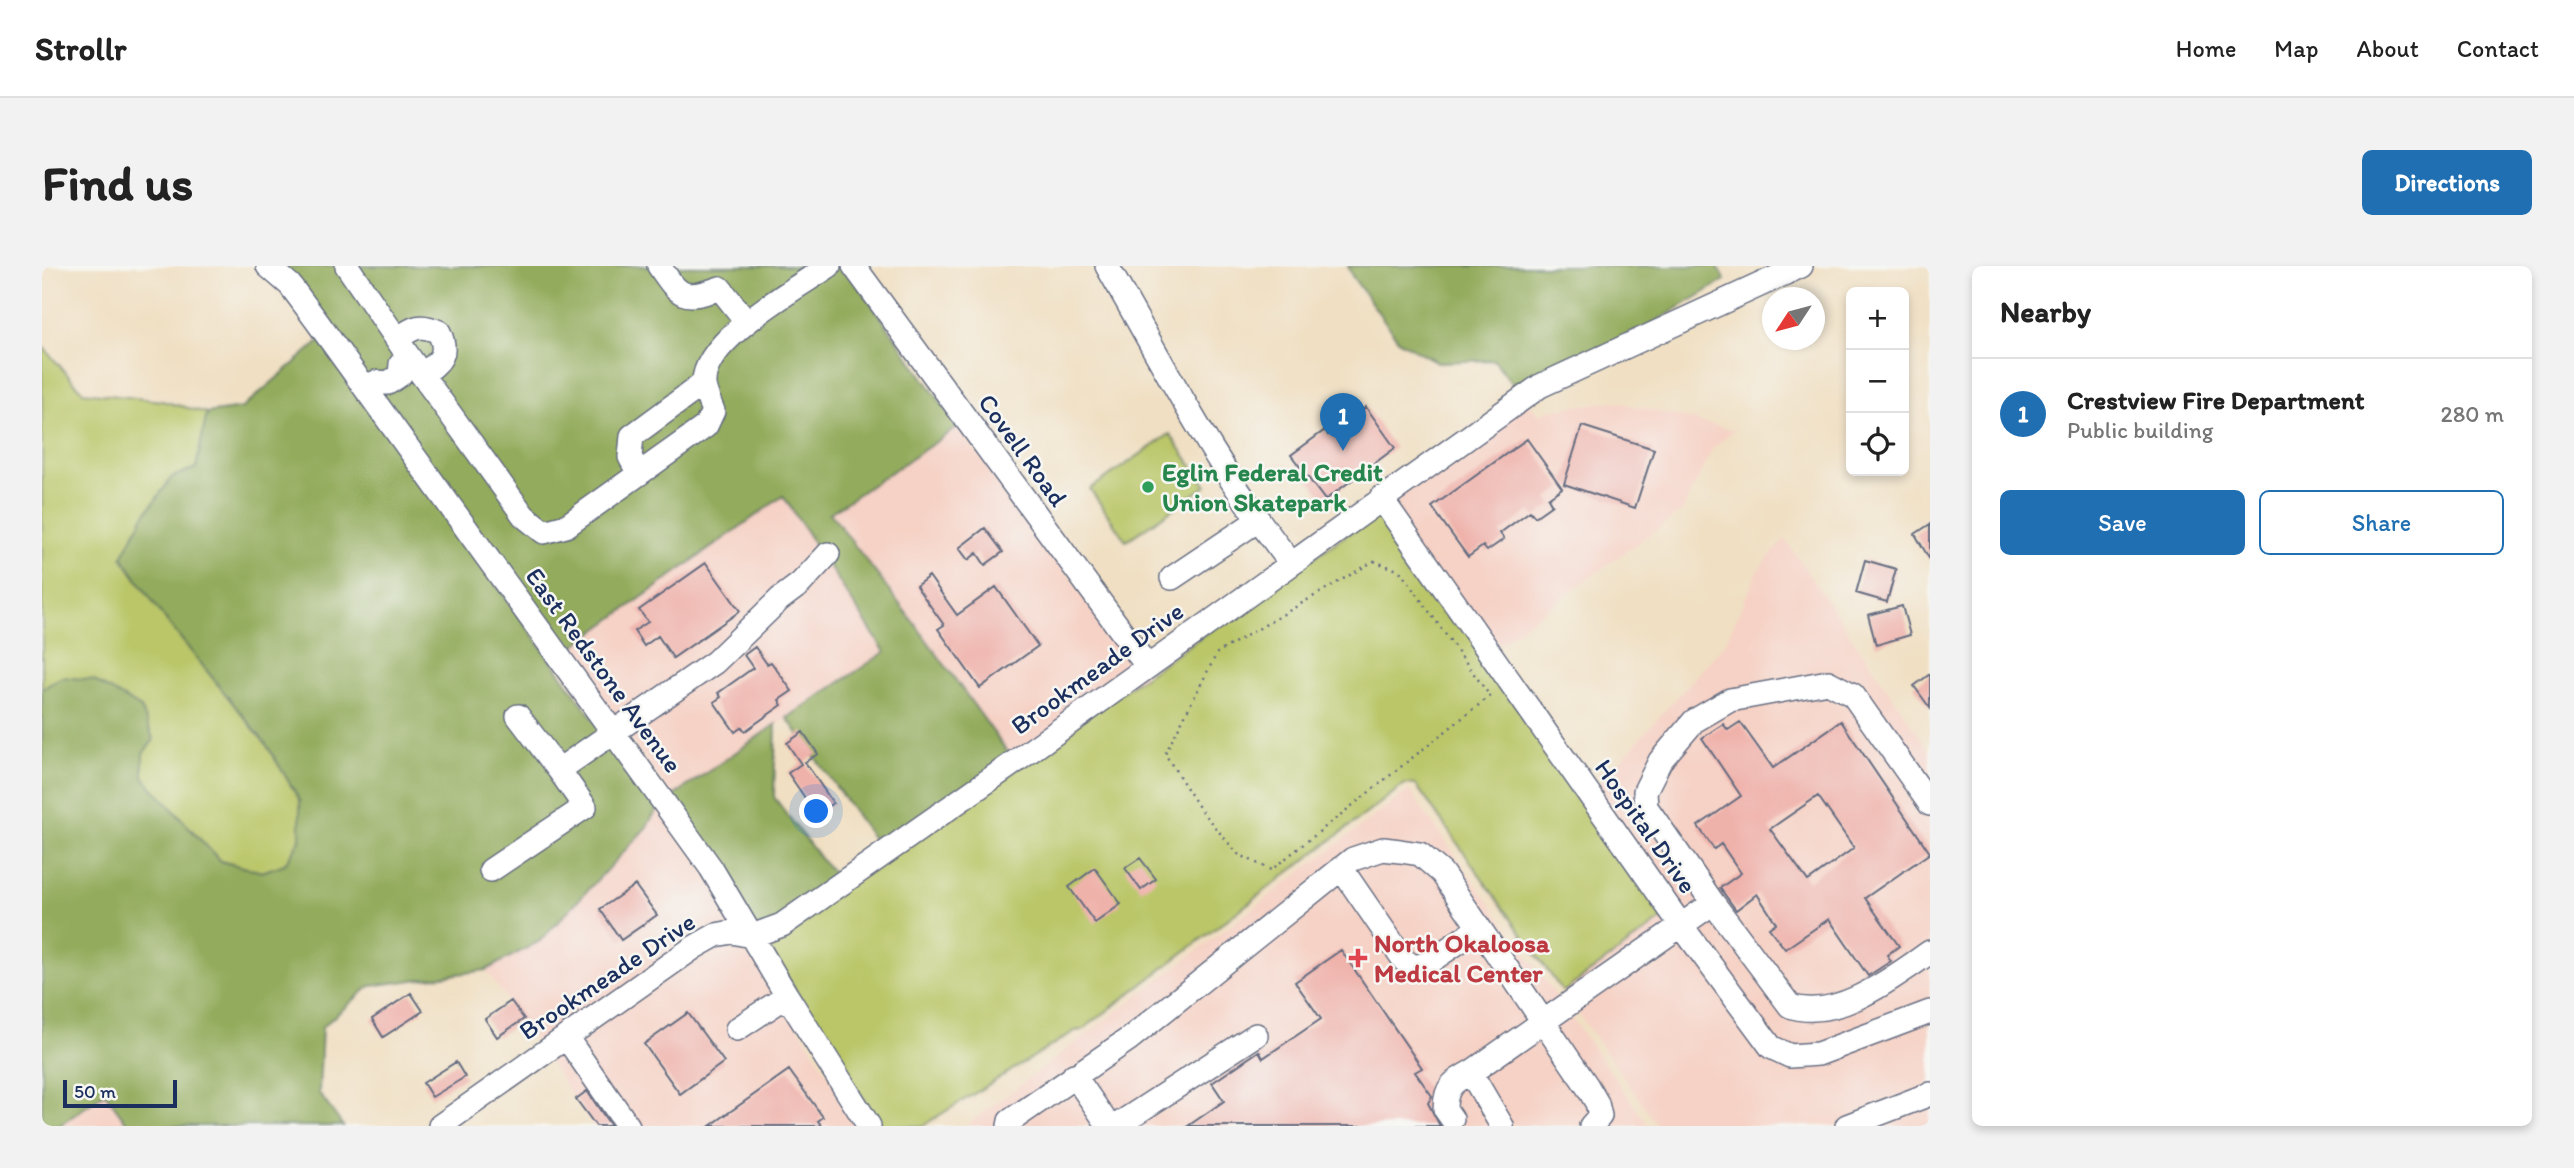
<!DOCTYPE html>
<html lang="en">
<head>
<meta charset="utf-8">
<style>
	:root { --surface:#fff; --page:#f2f2f2; --text:#222; --muted:#767676; --line:#e0e0e0; --accent:#1f6fb2 }
	body { margin:0; font-family:Itim,sans-serif; background:var(--page); color:var(--text) }
	.controls { position:absolute; right:21px; top:21px; display:grid; overflow:hidden; border-radius:10px; box-shadow:0 4px 10px #0003 }
	.controls button { width:63px; height:63px; display:grid; place-items:center; padding:0; border:0; border-bottom:2px solid var(--line); background:var(--surface); color:var(--text); font:35px sans-serif }
	.compass { position:absolute; left:1720px; top:21px; width:63px; height:63px; border-radius:50%; background:var(--surface); box-shadow:0 4px 10px #0003; rotate:234deg }
	.scale { position:absolute; left:21px; bottom:18px; width:114px; box-sizing:border-box; padding-left:7px; border:4px solid #1b2f5e; border-top:0; font-size:19px; line-height:24px; white-space:nowrap; color:#1b2f5e; -webkit-text-stroke:5px #f6f6f2; paint-order:stroke }
	.you { position:absolute; left:775px; top:546px; width:24px; height:24px; margin:-18px; border:5px solid #fff; border-radius:50%; background:#1a73e8; box-shadow:0 0 0 10px #1a73e833 }
	.badge { display:grid; place-items:center; width:46px; height:46px; border-radius:50%; background:var(--accent); color:#fff; font-size:23px; font-weight:700 }
	.pin { position:absolute; translate:-50% -58px; filter:drop-shadow(0 2px 4px #0008) }
	.pin::after { content:''; position:absolute; top:37px; width:24px; height:21px; background:inherit; clip-path:polygon(0 0,100% 0,50% 100%) }
	.list { margin:0; padding:0; list-style:none }
	h2 { display:flex; justify-content:space-between; align-items:center; height:91px; margin:0; padding:0 28px; font-size:30px }
	h2 small { font-size:23px; font-weight:400; color:var(--muted) }
	.list li { display:grid; grid-template-columns:46px 1fr auto; gap:21px; align-items:center; box-sizing:border-box; height:112px; padding:0 28px; border-top:2px solid var(--line) }
	.list b { display:block; font-size:26px; white-space:nowrap }
	.list p { margin:0; font-size:23px; white-space:nowrap; color:var(--muted) }
	.list em { font-size:23px; font-style:normal; color:var(--muted) }
	.actions { display:flex; gap:14px; padding:21px 28px }
	.actions a { flex:1; padding:16px 0; border:2px solid var(--accent); border-radius:10px; text-align:center; font-size:24px; color:var(--accent) }
	.actions .main { background:var(--accent); color:#fff }
	.icon { flex:none; width:38px; height:38px; fill:none; stroke:currentColor; stroke-width:2; stroke-linecap:round; stroke-linejoin:round }
	.map { position:relative; flex:none; width:1888px; height:860px; overflow:hidden; border-radius:10px }
	header { display:flex; align-items:center; gap:42px; box-sizing:border-box; height:98px; padding:0 35px; background:var(--surface); border-bottom:2px solid var(--line) }
	header strong { font-size:33px }
	nav { display:flex; gap:38px; margin-inline-start:auto; font-size:24px }
	.intro { display:flex; align-items:center; justify-content:space-between; box-sizing:border-box; height:168px; padding:0 42px }
	h1 { margin:0; font-size:49px }
	.button { padding:18px 32px; border-radius:10px; background:var(--accent); color:#fff; font-size:24px; font-weight:700 }
	main { display:flex; gap:42px; padding:0 42px }
	aside { flex:1; background:var(--surface); border-radius:10px; box-shadow:0 4px 10px #0003 }
	.map>svg:first-child { display:block }
</style>
</head>
<body>
<header>
<strong>Strollr</strong>
<nav><a>Home</a><a>Map</a><a>About</a><a>Contact</a></nav>
</header>
<div class="intro"><h1>Find us</h1><a class="button">Directions</a></div>
<main>
<div class="map">
<svg width="1888" height="860" viewBox="0 0 1888 860">
	<rect width="100%" height="100%" fill="#f6f6f2"/>
	<filter id="ink" filterUnits="userSpaceOnUse"><feTurbulence type="fractalNoise" baseFrequency=".0143" numOctaves="2"/><feDisplacementMap in="SourceGraphic" scale="14" xChannelSelector="R" yChannelSelector="G"/><feConvolveMatrix kernelMatrix="1 2 1 2 8 2 1 2 1" color-interpolation-filters="sRGB"/></filter>
	<filter id="wash" filterUnits="userSpaceOnUse"><feTurbulence type="fractalNoise" baseFrequency=".00686" numOctaves="4" result="noise"/><feDisplacementMap in="SourceGraphic" scale="28" xChannelSelector="R" yChannelSelector="G"/><feGaussianBlur stdDeviation="1.57" result="paint"/><feColorMatrix in="noise" values="0 0 0 0 0 0 0 0 0 0 0 0 0 0 0 0 0 1.4 0 .05"/><feComposite in="paint" operator="in"/></filter>
	<g filter="url(#wash)">
		<rect width="100%" height="100%" fill="#f0dfc2"/>
		<path fill="#f6d1c5" d="M1483 134 1498 149 1505 144 1571 135 1692 164 1671 182 1640 245 1444 387 1340 244Z
			M916 161 1102 410 975 499 879 366 788 246Z
			M741 230 843 386 630 531 525 385Z
			M1743 273 1888 485V860H1616L1521 726 1630 646 1546 530 1682 379 1717 303Z
			M1367 524 1607 860H924Z
			M616 542 662 606 817 860H551L444 704 498 675Z
			M63 827 87 860H17Z"/>
		<path fill="#bac668" stroke="#6a7a63" stroke-width="2" d="M0 80 41 126 120 135 165 147 154 202 130 211 80 291 123 353 224 478 258 534V573L243 598 220 606 178 595 101 511V487L20 411 0 423Z
			M1128 168 1164 220 1084 275 1048 223Z
			M1340 244 1630 646 1521 726 1374 519 1363 518 1040 764 1033 765 880 860H838L723 676Z"/>
		<path fill="#93ab5c" stroke="#576d5d" stroke-width="2" d="M239 0H803L916 161 788 247 879 366 975 499 844 591 745 452 843 386 741 230 525 385Z
			M1306 0H1675L1683 14 1483 134 1452 94 1395 96 1357 75 1310 10Z
			M278 75 616 542 604 562 498 675 444 704 328 720 280 761 277 827 301 860H87L63 827 17 860H0V423L20 411 51 414 99 442 112 474 101 487V511L178 595 220 606 243 598 258 574V534L224 478 123 353 80 291 101 251 130 211 154 202 165 147 200 142Z
			M734 458 732 531 781 596 803 619 723 676 630 531Z"/>
		<g id="blocks">
			<path fill="#efb2ab" fill-rule="evenodd" d="M1324 141 1353 182 1283 234 1249 189 1283 164 1286 169Z
				M1540 160 1612 183 1593 242 1522 218Z
				M1485 173 1520 222 1506 232 1510 239 1493 251 1488 245 1458 267 1462 273 1445 285 1441 280 1426 291 1390 241Z
				M1888 258V294L1873 268Z
				M943 262 961 286 943 299 935 287 926 294 917 282Z
				M1823 294 1854 303 1845 336 1814 327Z
				M664 297 698 345 631 392 616 370 602 380 592 365 606 356 597 344Z
				M887 310 915 349 954 321 996 380 938 422 896 363 902 359 874 320Z
				M1860 340 1868 369 1834 379 1826 349Z
				M713 381 725 398 729 396 750 425 737 434 740 439 703 465 700 461 693 466 672 436 679 431 676 427 711 402 702 389Z
				M1888 408V442L1872 420Z
				M1799 455 1888 587 1823 632 1857 680 1845 689 1849 695 1826 710 1787 653 1743 683 1727 662 1734 657 1715 628 1694 644 1678 622 1699 607 1679 578 1672 583 1656 560 1699 530 1660 472 1681 458 1686 464 1698 456 1731 502ZM1776 530 1812 582 1766 615 1728 563Z
				M761 466 776 488 763 496 791 537 774 548 746 507 759 498 745 477Z
				M1098 592 1114 613 1099 624 1083 602Z
				M1053 602 1079 638 1053 657 1027 621Z
				M593 619 615 649 579 674 558 643Z
				M1299 684 1380 802 1373 806 1390 830 1386 837 1398 860H1146L1182 835 1170 817 1217 785 1221 792 1279 753 1253 716Z
				M369 727 381 745 341 771 330 753Z
				M469 735 482 753 455 771 443 753Z
				M646 747 682 796 638 828 602 778Z
				M414 796 423 811 390 831 381 817Z
				M747 804 781 851 776 855 780 860H668Z
				M545 825 569 860H554L534 833Z"/>
		</g>
	</g>
	<g filter="url(#ink)">
		<use href="#blocks" fill-opacity="0" stroke="#666d81" stroke-width="2"/>
		<g fill="none" stroke-linecap="round" stroke-linejoin="round">
			<defs>
				<path id="minor" d="M226 0 248 19 274 54 669 602 745 730 827 860
					M305 0 367 91
					M617 0C638 31 641 35 678 22L705 56
					M812 0 1105 400
					M1065 0C1123 101 1176 206 1249 297
					M355 73C372 61 378 57 397 66 407 88 399 95 381 108
					M324 123 334 116 346 117 358 109 359 98 367 91 482 250 502 266 524 260 664 160 671 145C668 137 663 127 662 119 658 75 755 22 787 0
					M597 208 588 191 590 170 662 117
					M1339 232 1639 659 1729 781 1748 790 1776 788 1888 746
					M1130 312 1215 255
					M476 450 517 504 673 396 738 333 758 318 786 288
					M1888 538 1811 429 1786 416 1688 434 1652 455 1618 495 1603 525 1604 541 1671 637 1748 740C1795 756 1852 711 1888 686
					M1299 602 1362 694C1370 701 1374 701 1384 698L1437 662
					M449 604 543 541 517 504
					M695 763 745 730
					M524 771 586 860
					M1032 809 1067 860
					M1410 853 1403 843C1403 820 1412 815 1431 805
					M398 860 651 682 674 669 690 666 710 670 740 659 970 498 1498 120 1759 0
					M967 860 968 855 1087 773 1311 593 1341 583 1358 585 1378 588 1400 607 1545 820 1555 837 1558 850 1549 860
					M1074 860 1214 769
					M1460 860 1433 814 1431 805 1671 637
					M1805 860 1888 828"/>
			</defs>
			<use href="#minor" stroke="#666d81" stroke-width="26"/>
			<path stroke="#666d81" stroke-width="2.5" stroke-dasharray="2 5" stroke-linecap="butt" d="M1332 295 1358 305 1448 430 1229 604 1196 588 1160 546 1123 488 1175 387Z"/>
			<use href="#minor" stroke="#fff" stroke-width="23"/>
		</g>
	</g>
	<circle fill="#2e9e5b" stroke="#f6f6f2" stroke-width="2.5" cx="1106" cy="221" r="7"/>
	<path fill="#e0444e" stroke="#f6f6f2" stroke-width="2.5" d="M1312.5 681.5h7v7h7v7h-7v7h-7v-7h-7v-7h7z"/>
	<g text-anchor="middle" dominant-baseline="central" stroke-width="5" stroke-linejoin="round" paint-order="stroke">
		<g font-size="26" fill="#1b2f5e" stroke="#f6f6f2">
			<text transform="translate(981 184) rotate(54)">Covell Road</text>
			<text transform="translate(1055 402) rotate(-36)">Brookmeade Drive</text>
			<text transform="translate(562 404) rotate(54)">East Redstone Avenue</text>
			<text transform="translate(1604 560) rotate(55)">Hospital Drive</text>
			<text transform="translate(565 710) rotate(-34)">Brookmeade Drive</text>
		</g>
		<g font-size="26" font-weight="bold" fill="#27864d" stroke="#f6f6f2" text-anchor="start">
			<text x="1120" y="206">Eglin Federal Credit<tspan x="1120" dy="30">Union Skatepark</tspan></text>
		</g>
		<g font-size="26" font-weight="bold" fill="#be3a42" stroke="#f6f6f2" text-anchor="start">
			<text x="1332" y="677">North Okaloosa<tspan x="1332" dy="30">Medical Center</tspan></text>
		</g>
	</g>
</svg>
<div class="controls">
<button>+</button>
<button>−</button>
<button><svg class="icon" aria-label="locate" viewBox="0 0 24 24"><circle cx="12" cy="12" r="6"/><path d="M12 2v4M12 18v4M2 12h4M18 12h4"/></svg></button>
</div>
<svg class="compass" viewBox="-18 -18 36 36"><path d="M0-13l5 13h-10z" fill="#e53935"/><path d="M0 13l5-13h-10z" fill="#767676"/></svg>
<div class="scale">50 m</div>
<div class="you"></div>
<div class="pin badge" style="left:1301px;top:185px">1</div>
</div>
<aside>
<h2>Nearby<small></small></h2>
<ul class="list">
<li><span class="badge">1</span><div><b>Crestview Fire Department</b><p>Public building</p></div><em>280 m</em></li>
</ul>
<div class="actions"><a class="main">Save</a><a>Share</a></div>
</aside>
</main>
</body>
</html>
